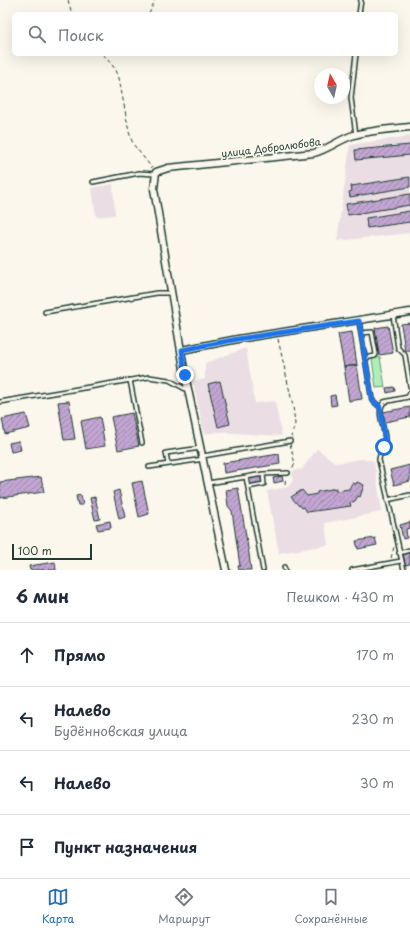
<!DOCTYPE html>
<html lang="ru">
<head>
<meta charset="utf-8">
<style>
	:root { --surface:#fff; --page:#f2f2f3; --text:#1f2937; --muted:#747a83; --line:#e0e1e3; --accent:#1f6fb2 }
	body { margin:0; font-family:"Playpen Sans",sans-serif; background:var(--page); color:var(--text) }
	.compass { position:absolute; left:314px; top:68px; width:36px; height:36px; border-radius:50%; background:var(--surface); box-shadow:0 4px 16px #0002; rotate:351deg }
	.scale { position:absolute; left:12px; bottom:10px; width:80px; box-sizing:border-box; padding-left:4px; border:2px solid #1f3d34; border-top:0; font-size:11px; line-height:14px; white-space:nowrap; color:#1f3d34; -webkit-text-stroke:3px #fbf7ec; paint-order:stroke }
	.stop { position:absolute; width:12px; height:12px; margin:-9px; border:3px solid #1a73e8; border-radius:50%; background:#fff }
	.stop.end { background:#1a73e8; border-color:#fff; box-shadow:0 1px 4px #0008 }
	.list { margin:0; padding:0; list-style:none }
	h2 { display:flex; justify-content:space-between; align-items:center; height:52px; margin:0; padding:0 16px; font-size:17px }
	h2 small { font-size:13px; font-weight:400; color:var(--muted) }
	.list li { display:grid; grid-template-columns:26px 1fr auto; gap:12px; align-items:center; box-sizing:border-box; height:64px; padding:0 16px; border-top:1px solid var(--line) }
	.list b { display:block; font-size:15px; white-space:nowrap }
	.list p { margin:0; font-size:13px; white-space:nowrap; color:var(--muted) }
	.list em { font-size:13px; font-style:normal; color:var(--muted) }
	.icon { flex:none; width:22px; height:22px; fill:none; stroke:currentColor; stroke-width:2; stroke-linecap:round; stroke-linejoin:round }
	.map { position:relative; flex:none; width:410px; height:570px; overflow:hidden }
	.search { position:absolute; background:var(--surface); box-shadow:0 4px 16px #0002; left:12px; right:12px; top:12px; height:44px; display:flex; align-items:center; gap:10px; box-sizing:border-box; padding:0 14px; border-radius:6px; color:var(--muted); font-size:15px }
	.sheet { height:308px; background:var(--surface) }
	nav { display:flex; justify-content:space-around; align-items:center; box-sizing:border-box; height:56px; border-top:1px solid var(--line); background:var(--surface); font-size:11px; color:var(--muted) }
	nav a { display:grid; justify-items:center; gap:2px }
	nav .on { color:var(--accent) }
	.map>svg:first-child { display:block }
</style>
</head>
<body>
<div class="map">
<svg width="410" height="570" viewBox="0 0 410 570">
	<defs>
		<pattern id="building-hatch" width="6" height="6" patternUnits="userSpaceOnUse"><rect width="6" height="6" fill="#c2a5d2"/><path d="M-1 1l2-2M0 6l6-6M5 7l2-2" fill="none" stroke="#9d88ab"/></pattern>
	</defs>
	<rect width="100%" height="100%" fill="#fbf7ec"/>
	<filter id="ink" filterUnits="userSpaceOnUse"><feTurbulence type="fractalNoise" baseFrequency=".025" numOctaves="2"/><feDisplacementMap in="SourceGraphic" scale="8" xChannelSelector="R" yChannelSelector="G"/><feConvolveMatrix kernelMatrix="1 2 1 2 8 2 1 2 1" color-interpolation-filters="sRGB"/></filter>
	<g filter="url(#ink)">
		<path fill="#eadee4" d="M410 136V233L337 241 350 145Z
			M113 184 115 215 96 217 92 188Z
			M246 348 255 403 275 401 282 436 218 432 204 434 193 381 205 379V363Z
			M317 449 336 463 362 459 374 461 382 512 325 523 328 545 279 553 267 491 288 487 293 480 292 471 302 469Z"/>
		<path fill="#aeefb8" stroke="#669676" d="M380 357 385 387 376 388 372 359Z"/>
		<path fill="url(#building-hatch)" stroke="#1f3d34" d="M410 145V155L356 160 355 150Z
			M410 177V187L350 197 349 192 352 191 351 186Z
			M410 194V205L348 215 346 204Z
			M410 211V222L367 228 366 218Z
			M410 323V351H405L401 324Z
			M388 326 393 353 379 355 375 328Z
			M352 332 357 365 344 367 338 334Z
			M357 365 362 399 349 401 344 367Z
			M220 381 230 424 218 427 208 384Z
			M394 387 395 391 387 393 386 388Z
			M335 395 337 405 331 406 330 396Z
			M69 401 75 439 64 440 58 402Z
			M410 407V417L385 422 383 412Z
			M132 413 139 446 118 450 111 417Z
			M26 414 30 428 5 434 2 419Z
			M100 417 105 446 86 449 81 421Z
			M19 441 21 450 11 452 9 443Z
			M279 454 280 464 224 473 223 463Z
			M410 465V481L394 485 390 470Z
			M261 476 262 483 251 485 249 478Z
			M282 476 283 481 274 483 273 478Z
			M41 477 44 492 0 498V482Z
			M142 481 149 514 139 517 132 483Z
			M357 482 364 485 360 497 358 496 355 501 350 503 351 506 307 512 304 507 302 508 300 505 299 506 291 497 302 490 307 496 317 494V492L336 488V491L349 489 352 483 356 484Z
			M238 488 249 554 251 570H239L238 566H240L232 511 228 506 226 490Z
			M119 490 125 517 119 519 113 492Z
			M81 495 83 505H78L76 496Z
			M95 497 100 519 95 520 90 498Z
			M110 521 111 528 98 530 96 524Z
			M410 522V528L406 529 407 538 403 539 400 525Z
			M375 538 377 545 358 549 356 541Z
			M410 553V564L405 565 403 554Z
			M55 562 56 570H30L29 566Z"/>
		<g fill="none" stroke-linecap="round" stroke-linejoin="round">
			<defs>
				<path id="service" d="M359 14 361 0
					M356 54 351 98 356 135
					M93 182 139 173 155 174
					M45 312 157 293H172
					M393 315 398 348 405 355 410 386
					M359 321 372 400 380 407
					M361 333 372 332 376 354 375 356 365 358
					M130 380 142 443
					M0 402 149 377 169 380 187 390
					M203 456 290 441
					M168 464 166 453 201 448
					M149 467 204 459
					M263 474 288 473
					M246 477 263 474 264 484 248 487
					M208 483 246 477 263 570
					M387 500 410 495
					M399 553 410 550
					M284 567 285 570
					M352 570 401 561
					M404 570 379 460C379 453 385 449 385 442 386 428 375 414 384 402L408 397 410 393"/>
				<path id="minor" d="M182 350 238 339 410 312
					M226 570 185 375 154 189 156 172 168 168 314 153C329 149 340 139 354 135 372 130 392 129 410 127"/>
			</defs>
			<use href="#service" stroke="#1f3d34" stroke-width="6"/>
			<use href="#minor" stroke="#1f3d34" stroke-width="9"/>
			<path stroke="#1f3d34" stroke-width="1" stroke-dasharray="4 3" stroke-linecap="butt" d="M68 0 72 14
				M149 14 155 0
				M103 54 116 70 119 78 129 132 133 144 152 168
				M278 339 293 406 295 424 291 437
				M290 444 295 464 291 470
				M285 484 286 477
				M391 558 394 547"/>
			<use href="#service" stroke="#fbf7ec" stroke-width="3"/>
			<use href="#minor" stroke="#fbf7ec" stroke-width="6"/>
		</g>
	</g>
	<g fill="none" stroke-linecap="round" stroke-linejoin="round" filter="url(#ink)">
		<path stroke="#1a73e8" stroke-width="5" d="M185 375 182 350 238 339 359 321 372 400 380 407 385 442 384 447"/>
	</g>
	<g text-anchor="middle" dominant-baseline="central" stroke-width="3.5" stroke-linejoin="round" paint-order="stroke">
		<g font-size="10" fill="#1f3d34" stroke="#fbf7ec">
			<text transform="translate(271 147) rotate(-7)">улица Добролюбова</text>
		</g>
	</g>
</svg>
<svg class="compass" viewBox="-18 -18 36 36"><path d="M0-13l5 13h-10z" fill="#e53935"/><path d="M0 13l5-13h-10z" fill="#747a83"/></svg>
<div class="scale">100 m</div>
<div class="stop" style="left:384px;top:447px"></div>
<div class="stop end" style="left:185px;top:375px"></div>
<div class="search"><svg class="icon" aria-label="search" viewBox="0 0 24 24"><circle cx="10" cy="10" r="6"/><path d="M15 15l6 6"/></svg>Поиск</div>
</div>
<section class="sheet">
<h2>6 мин<small>Пешком · 430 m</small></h2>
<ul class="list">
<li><svg class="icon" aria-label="ahead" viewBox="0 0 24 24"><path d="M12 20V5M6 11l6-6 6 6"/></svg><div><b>Прямо</b></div><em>170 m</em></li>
<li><svg class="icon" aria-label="left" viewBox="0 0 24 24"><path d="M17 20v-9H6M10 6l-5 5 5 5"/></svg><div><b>Налево</b><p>Будённовская улица</p></div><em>230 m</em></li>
<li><svg class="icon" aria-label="left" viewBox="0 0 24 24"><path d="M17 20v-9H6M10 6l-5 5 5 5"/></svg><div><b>Налево</b></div><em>30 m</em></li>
<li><svg class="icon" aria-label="arrive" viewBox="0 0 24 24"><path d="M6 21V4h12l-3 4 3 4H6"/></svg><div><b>Пункт назначения</b></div></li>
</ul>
</section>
<nav>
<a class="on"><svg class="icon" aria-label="map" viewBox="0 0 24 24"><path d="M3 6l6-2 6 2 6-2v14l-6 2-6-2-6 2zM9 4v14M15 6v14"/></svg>Карта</a>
<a><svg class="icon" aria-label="directions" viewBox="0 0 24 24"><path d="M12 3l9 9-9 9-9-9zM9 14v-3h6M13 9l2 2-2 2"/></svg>Маршрут</a>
<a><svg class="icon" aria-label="saved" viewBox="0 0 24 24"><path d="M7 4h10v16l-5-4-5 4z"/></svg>Сохранённые</a>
</nav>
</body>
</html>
